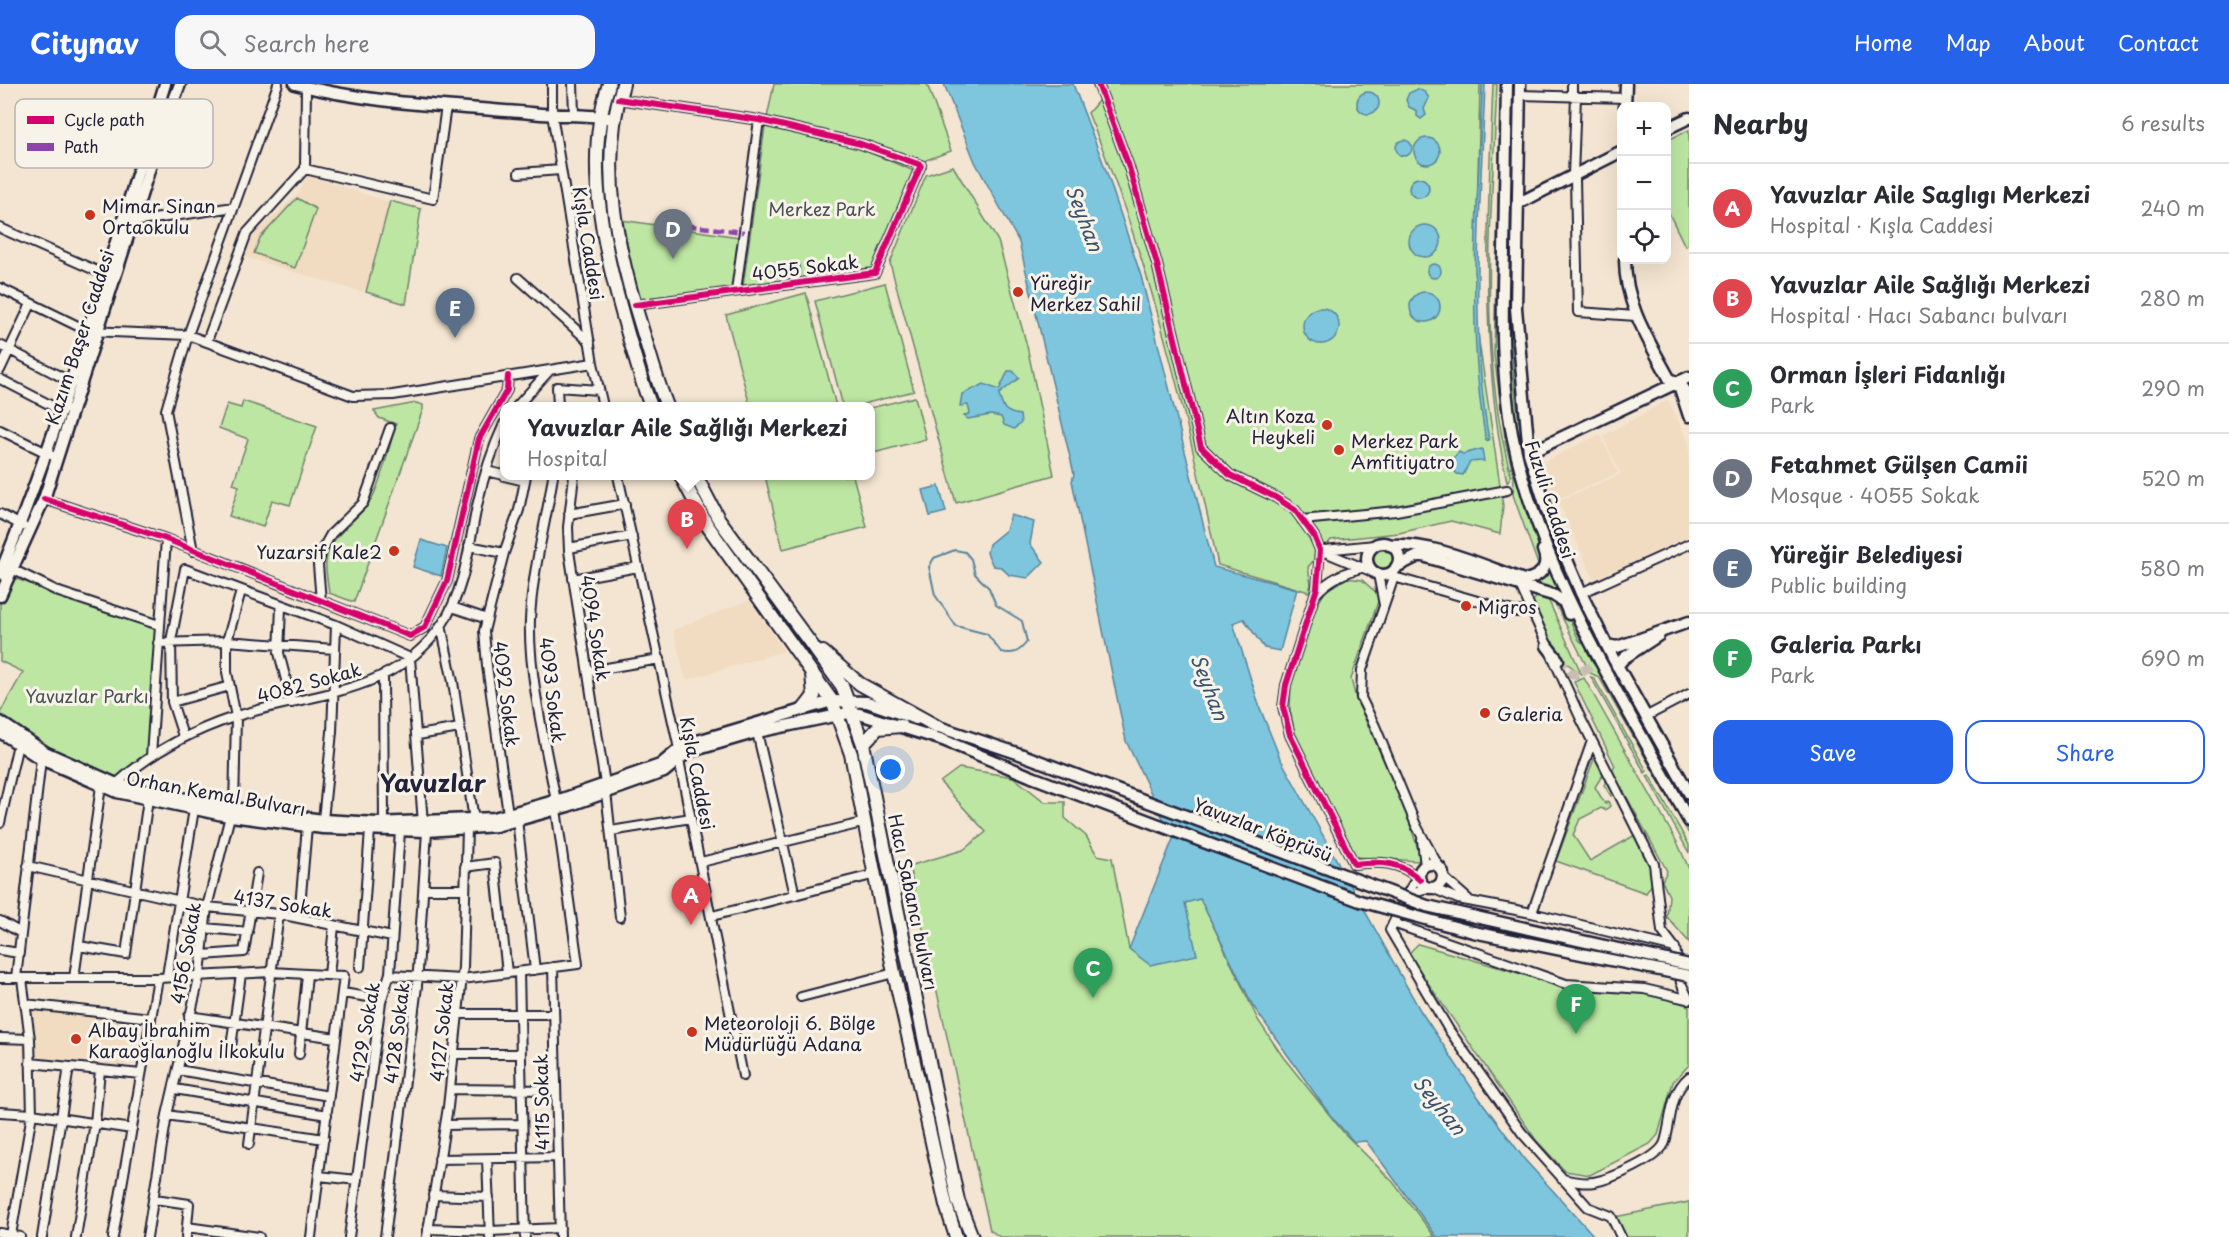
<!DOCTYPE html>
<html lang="en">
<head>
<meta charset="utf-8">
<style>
	:root { --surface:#fff; --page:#f7f7f7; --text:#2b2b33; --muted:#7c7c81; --line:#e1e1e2; --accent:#2563eb }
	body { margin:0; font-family:"Playpen Sans",sans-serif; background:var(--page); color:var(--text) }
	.controls { position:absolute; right:18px; top:18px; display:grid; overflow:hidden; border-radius:12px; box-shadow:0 6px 24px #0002 }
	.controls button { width:54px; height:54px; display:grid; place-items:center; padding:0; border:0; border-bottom:2px solid var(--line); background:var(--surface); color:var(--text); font:30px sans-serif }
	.you { position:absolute; left:891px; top:686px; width:21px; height:21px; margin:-15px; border:4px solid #fff; border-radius:50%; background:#1a73e8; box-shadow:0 0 0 9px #1a73e833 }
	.badge { display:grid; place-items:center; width:39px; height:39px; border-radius:50%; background:var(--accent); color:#fff; font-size:20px; font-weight:700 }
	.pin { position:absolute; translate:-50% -50px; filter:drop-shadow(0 2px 3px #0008) }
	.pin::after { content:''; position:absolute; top:32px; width:21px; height:18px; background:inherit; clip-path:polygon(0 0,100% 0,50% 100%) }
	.popup { position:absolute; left:500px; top:318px; width:375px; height:78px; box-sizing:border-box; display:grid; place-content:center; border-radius:12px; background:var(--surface); filter:drop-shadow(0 2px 4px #0005); font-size:20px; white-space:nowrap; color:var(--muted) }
	.popup b { font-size:22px; color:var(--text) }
	.popup::after { content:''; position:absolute; left:50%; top:100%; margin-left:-12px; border:12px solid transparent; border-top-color:var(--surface) }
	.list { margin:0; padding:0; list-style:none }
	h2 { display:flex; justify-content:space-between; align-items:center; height:78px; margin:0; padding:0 24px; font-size:26px }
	h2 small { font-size:20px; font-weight:400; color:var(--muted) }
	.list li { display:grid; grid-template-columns:39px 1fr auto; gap:18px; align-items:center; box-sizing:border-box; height:90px; padding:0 24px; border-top:2px solid var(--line) }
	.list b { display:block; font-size:22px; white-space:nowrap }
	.list p { margin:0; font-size:20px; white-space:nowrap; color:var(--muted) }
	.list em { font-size:20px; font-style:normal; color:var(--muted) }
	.actions { display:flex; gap:12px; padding:18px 24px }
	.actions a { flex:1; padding:14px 0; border:2px solid var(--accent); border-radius:18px; text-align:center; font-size:21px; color:var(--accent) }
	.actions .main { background:var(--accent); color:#fff }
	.icon { flex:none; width:33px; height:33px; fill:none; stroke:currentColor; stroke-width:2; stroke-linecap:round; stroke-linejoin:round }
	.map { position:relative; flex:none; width:1689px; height:1153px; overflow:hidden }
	header { display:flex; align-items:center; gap:36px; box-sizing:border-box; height:84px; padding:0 30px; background:var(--accent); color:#fff }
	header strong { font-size:28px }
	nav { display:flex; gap:33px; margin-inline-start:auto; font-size:21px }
	.search { width:420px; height:54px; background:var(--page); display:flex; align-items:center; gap:15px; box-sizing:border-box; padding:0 21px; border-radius:18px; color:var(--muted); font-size:22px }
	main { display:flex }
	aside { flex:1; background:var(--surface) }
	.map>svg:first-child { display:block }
</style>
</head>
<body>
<header>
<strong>Citynav</strong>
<div class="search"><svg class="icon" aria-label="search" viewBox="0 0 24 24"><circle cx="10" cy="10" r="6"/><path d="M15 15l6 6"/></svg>Search here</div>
<nav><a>Home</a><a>Map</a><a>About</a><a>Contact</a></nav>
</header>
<main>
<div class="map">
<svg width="1689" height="1153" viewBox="0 0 1689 1153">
	<rect width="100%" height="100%" fill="#f3e5d1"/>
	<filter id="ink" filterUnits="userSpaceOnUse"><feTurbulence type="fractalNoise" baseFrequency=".0167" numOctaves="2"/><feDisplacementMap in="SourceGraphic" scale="12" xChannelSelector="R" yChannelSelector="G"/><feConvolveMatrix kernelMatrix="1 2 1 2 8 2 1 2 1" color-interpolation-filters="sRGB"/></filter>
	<g filter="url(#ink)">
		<path fill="#f1dbc1" d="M306 91 419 128 408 218 364 205 361 208 245 173 253 151 301 107Z
			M1668 316 1689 359V452L1594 495 1558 417 1621 390 1603 352Z
			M1600 350 1618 389 1555 416 1540 380Z
			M749 516 784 567 686 596 673 546Z
			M22 926 131 935 125 984 23 975Z"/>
		<path fill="#bde6a2" stroke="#70846e" stroke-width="1.5" d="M774 0H927L951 67 921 78 862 56 767 34Z
			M1100 0H1480L1475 230 1503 422 1500 450 1451 437 1399 449 1331 456 1308 483 1311 500 1309 508 1218 481C1186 328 1149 173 1088 29L1104 10Z
			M1493 0H1497C1492 130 1477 265 1511 392L1507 398C1479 267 1488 134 1493 0Z
			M1501 0H1503L1497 229V271L1505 354 1494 271Z
			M1512 0H1515C1513 115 1501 235 1521 348 1544 480 1623 604 1689 718V723C1623 609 1541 480 1518 349 1498 235 1510 115 1512 0Z
			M765 43 859 64 914 87 872 184 743 202Z
			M1689 46V161L1685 162 1667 125 1666 57Z
			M953 82 998 157 1027 262 1054 391 956 419 890 179 926 91Z
			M297 114 316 125 295 184 254 169 260 154Z
			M390 117 421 125 406 220 366 208Z
			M621 136 739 153 733 204 638 215Z
			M885 199 914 307 855 322H843L815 217Z
			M806 209 836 322H750L726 231Z
			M915 313 926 355 870 370V324Z
			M243 317 317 342 290 421 272 416 263 443 229 432 239 402 233 400 248 355 219 344 227 320 241 324Z
			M416 319 423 321V325L354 518 329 509C328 499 325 487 326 477 328 450 364 434 374 410 384 388 389 363 396 340L379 334 374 327Z
			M1505 357H1507L1544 476 1540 486 1513 411 1514 392Z
			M765 392H853L867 443 783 465Z
			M1372 473a11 11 0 1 1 22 0a11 11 0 1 1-22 0Z
			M1550 482 1565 516 1531 499 1545 492Z
			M10 493 159 541 151 672 119 701 45 668 0 638V629L23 588 0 577V513Z
			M1347 494 1362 496 1380 512 1351 595 1356 615 1403 719 1420 771 1419 777 1354 773 1295 650 1290 626 1291 598 1311 532 1326 506Z
			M1538 511 1547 513 1582 591 1559 573 1533 517Z
			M1554 517 1562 519 1579 556 1587 563 1689 745V750L1599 593 1590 589Z
			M1591 593 1594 594 1647 687 1645 689Z
			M1584 594 1678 760 1689 785V858L1667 833 1669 812 1662 797 1667 787 1623 706 1611 712 1604 701 1615 682 1574 598Z
			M1595 672 1605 687 1595 703 1605 720 1608 717 1610 722 1605 726 1601 724 1580 735 1573 751 1590 777 1635 751 1656 794 1646 809 1556 777Z
			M959 684 1013 693 1045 718H1065V734L1086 752 1097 771 1112 774 1129 865 1185 819 1200 814 1258 936 1283 973 1344 1049 1393 1098 1435 1153H1000L990 1146 909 782 963 766 986 748 940 698Z
			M1649 691 1689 761V769L1647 692Z
			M1418 860 1570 904 1647 909 1687 921 1689 923V981L1673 998 1658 1051 1650 1060 1590 1091 1565 1087 1536 1056 1408 870Z
			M1689 1118V1153H1627L1615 1133Z"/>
		<path fill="#7dc6de" stroke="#59849d" stroke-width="1.5" d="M944 0H1073L1107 89 1141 192 1214 483 1297 505 1280 567 1264 564 1244 535 1233 539 1260 624 1280 674 1420 926 1473 1006 1525 1076 1595 1153H1437L1366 1057 1354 1058 1330 1031 1253 922 1200 815 1185 819 1197 871 1150 881 1129 865 1173 755 1126 657 1072 397 1074 390 1019 158 975 78Z
			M1482 0H1485C1481 115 1469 244 1489 356L1486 357C1465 240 1479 118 1482 0Z
			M1418 5 1425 8 1429 14 1424 25 1426 31 1421 35 1417 32V27L1409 23 1406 16 1409 9Z
			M1357 19a11 11 0 1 1 22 0a11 11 0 1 1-22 0Z
			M1414 67a13 13 0 1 1 26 0a13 13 0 1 1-26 0Z
			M1396 64a8 8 0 1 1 16 0a8 8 0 1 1-16 0Z
			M1409 104a10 10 0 1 1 20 0a10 10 0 1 1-20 0Z
			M1409 157a16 16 0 1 1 32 0a16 16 0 1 1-32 0Z
			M799 179 800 190 775 193 774 182Z
			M1427 187a7 7 0 1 1 14 0a7 7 0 1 1-14 0Z
			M1410 223a15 15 0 1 1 30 0a15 15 0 1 1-30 0Z
			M1303 242a18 18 0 1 1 36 0a18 18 0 1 1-36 0Z
			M1008 287H1013L1019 294 999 310C1002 324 1005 329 1020 331L1021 339 1014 345 1004 341 1001 333 991 331 968 335 964 332 970 329 968 321 960 322 962 310 984 300 999 306Z
			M1482 365 1484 377C1464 378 1472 376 1463 391L1457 390 1452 383 1453 374 1459 368 1463 370Z
			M939 402 946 428 930 432 923 406Z
			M1011 431 1034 438 1030 460 1044 478 1028 494 1009 491 1001 483 993 482 987 469 989 460 1006 446Z
			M421 456 447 464 441 492 413 483Z"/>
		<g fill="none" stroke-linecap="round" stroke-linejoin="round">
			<path stroke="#59849d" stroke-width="2" d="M955 466 965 468 971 475 975 490 989 504 996 521 1022 537 1027 558C1019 568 1014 571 1001 568L987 550 956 542 935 511 929 483 934 474Z"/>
			<path stroke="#c9beb3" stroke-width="10" stroke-dasharray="10 5" stroke-linecap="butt" d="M1558 576 1571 589 1577 590 1637 561"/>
			<defs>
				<path id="street" d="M552 0V30L593 279 603 322
					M573 0 574 30
					M1098 0 1128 80 1157 180 1201 363 1230 391 1275 413 1295 426 1314 452 1320 466 1317 504 1286 601 1283 623 1290 651 1354 780C1380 777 1400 777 1420 796
					M1520 11 1625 14
					M1572 12V0
					M1576 12 1573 91 1575 95 1578 228 1636 232
					M618 15 759 36 861 60 921 81 875 189 635 221
					M305 85 433 115 446 22
					M519 89 561 86
					M133 138 234 123
					M0 144 106 191
					M518 194 590 258
					M0 204 88 247 188 251 353 312 393 311 593 279
					M736 207 759 36
					M207 257 247 149 305 85 306 3
					M0 261 73 299
					M0 286 31 220
					M0 295 60 326 73 325
					M517 322 550 286
					M558 322 557 303 599 306
					M0 346 57 374
					M486 387 504 391
					M504 392 525 397
					M553 392C546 440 532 487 530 536 528 589 546 664 556 717
					M574 392 568 443 569 467 605 700
					M618 392 679 665V676L743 992
					M44 415 166 455 410 552 425 543 447 497 479 355 507 306 508 292
					M0 430 23 442
					M569 430 625 420
					M1302 436 1396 427 1507 406
					M469 462 504 469
					M569 464 632 452
					M1320 466 1373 488
					M1324 466 1375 461
					M193 467 166 326 188 251 278 0
					M14 486 59 508 159 541
					M1394 486V493L1362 586 1361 614 1375 642 1416 741 1440 785
					M1378 490 1384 521
					M1394 493 1516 528 1531 526
					M573 495 638 483
					M1520 501 1580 633 1654 780 1662 847 1675 864 1681 899 1689 916
					M1317 509C1329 495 1348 487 1365 483
					M1581 509 1689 460
					M321 517 318 481 322 466 331 450 363 419 390 344
					M281 523 279 569 292 619
					M452 523 487 535
					M441 541 453 598 474 736
					M158 559 227 557 334 565
					M589 587 660 575
					M383 592 384 739
					M172 618 230 602
					M1645 633 1689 610
					M757 648 795 811
					M418 651 460 644
					M183 652 172 618 171 557 185 485 336 541 410 574 423 739
					M151 672 166 455
					M116 700C151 668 189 648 234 633 309 608 394 613 443 539 465 505 469 461 477 422 483 394 492 366 504 340
					M606 708 620 833
					M234 724 236 633 227 588V557L241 507
					M508 730 487 582 484 547 504 469 519 426 526 392
					M323 736 332 648 336 541
					M517 736 535 886
					M0 739 18 660
					M611 747 691 734
					M1422 756 1425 782
					M701 778 866 738
					M28 782 207 823 279 830 392 853
					M465 783 495 779 507 889
					M1420 788 1407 810 1428 804
					M1443 793 1468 815
					M1432 804 1458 815 1532 829 1675 864
					M424 805H465
					M1406 812 1390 846 1449 946 1522 1049 1588 1123 1611 1132 1621 1153
					M1532 829 1592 657
					M712 832 876 790
					M299 834 307 742
					M0 837 21 849
					M1393 839 1566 900 1644 905 1687 915
					M205 844 248 848
					M79 862 126 870 148 715
					M0 866 19 869
					M203 871 244 868 257 789
					M360 883 370 746
					M553 883 560 1153
					M519 888 525 1153
					M329 891 334 842
					M390 891 462 895 578 880 556 725
					M167 892 194 725
					M0 894H158L271 888 344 892 311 1153
					M16 894 41 675
					M74 894 101 702
					M342 909 382 915
					M801 913 894 889
					M25 920 151 934
					M458 930H554
					M189 932 336 954
					M0 954 30 955
					M231 963 241 890
					M299 970 307 891
					M454 970H521
					M30 979 141 990
					M178 986 329 1012
					M175 1005 327 1031
					M450 1005 556 1006
					M0 1028 32 1030 132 1045
					M167 1031 324 1055
					M445 1041 522 1040
					M249 1060 279 830
					M439 1075 557 1073
					M487 1075 490 1153
					M319 1092 357 1096
					M1562 1095C1573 1097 1582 1100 1594 1098 1611 1095 1660 1074 1665 1058 1672 1035 1669 1010 1689 993
					M433 1111 489 1113
					M155 1115 189 1120 186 1153
					M187 1143 259 1153
					M428 1145 490 1147 560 1144
					M0 1149 20 1153
					M11 1151 32 1030 30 955 22 895
					M42 1153 69 983
					M76 1153 95 1039 100 986
					M113 1153 158 894
					M147 1153 167 1031 200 890 207 823 230 732
					M349 1153 381 918 390 889 400 747
					M385 1153 417 902 427 747
					M427 1153 448 1023 463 883 467 745"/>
				<path id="secondary" d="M295 0C375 21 459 22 541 30 566 32 589 30 614 35
					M1507 0C1506 56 1505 112 1504 168 1502 228 1501 290 1512 350 1540 490 1622 613 1689 737
					M1520 0 1516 224 1529 369 1550 436 1581 509 1613 574 1689 709
					M1625 22 1626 0
					M1666 45 1689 34
					M1517 120 1622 67
					M1625 176C1625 221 1649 257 1670 296L1679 298 1689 312
					M1679 301 1689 332
					M1529 369 1689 293
					M1367 475a16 16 0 1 1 32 0a16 16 0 1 1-32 0Z
					M1389 461C1434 458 1481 481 1524 496 1541 493 1550 483 1543 466
					M1396 483 1420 471 1553 511 1564 518 1569 530
					M0 490C65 331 114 164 165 0
					M0 512 44 415 160 52 180 0
					M1607 561 1617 563 1689 538
					M1547 562 1558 576
					M1617 582 1624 574 1659 551
					M0 638 45 668 119 701 224 723 323 736 377 739 494 734 565 714 660 681 684 661 832 617 867 618 916 635
					M930 640 1020 670
					M0 648 41 675 117 708 223 731 323 744 427 747 496 742 568 722 664 688 688 668 757 648 853 628 943 656 1032 693
					M1419 792a12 12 0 1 1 24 0a12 12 0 1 1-24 0Z"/>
				<path id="primary" d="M609 0C581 82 607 177 630 257 637 279 642 301 651 322
					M623 0C597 83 618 168 643 248 651 273 657 298 667 322
					M681 392 707 441 832 617 851 670 894 889 946 1121 956 1153
					M696 392 718 434 842 602 863 660 958 1117 972 1153
					M823 568 860 600 936 642
					M804 625 814 612 812 590
					M863 660 878 644 901 642"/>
			</defs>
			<use href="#street" stroke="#22223b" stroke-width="12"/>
			<use href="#secondary" stroke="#22223b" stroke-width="15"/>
			<use href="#primary" stroke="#22223b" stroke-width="16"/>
			<use href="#street" stroke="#f7f3e8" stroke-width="8"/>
			<use href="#secondary" stroke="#f7f3e8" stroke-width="10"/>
			<use href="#primary" stroke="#f7f3e8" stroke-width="12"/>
			<defs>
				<path id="secondary-bridge" d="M1020 670 1427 822 1689 881
					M1032 693 1360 817 1473 848 1689 892"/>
			</defs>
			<use href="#secondary-bridge" stroke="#22223b" stroke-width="15" stroke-linecap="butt"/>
			<use href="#secondary-bridge" stroke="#f7f3e8" stroke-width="10"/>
			<path stroke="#8e44ad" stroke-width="4.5" stroke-dasharray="9 4.5" stroke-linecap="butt" d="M674 140 744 148"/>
			<defs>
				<path id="cycleway" d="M1098 0 1128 80 1157 180 1201 363 1230 391 1275 413 1295 426 1314 452 1320 466 1317 504 1286 601 1283 623 1290 651 1354 780C1380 777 1400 777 1420 796
					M618 15 759 36 861 60 921 81 875 189 635 221
					M44 415 166 455 410 552 425 543 447 497 479 355 507 306 508 292"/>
			</defs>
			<use href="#cycleway" stroke="#f7f3e8" stroke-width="10"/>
			<use href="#cycleway" stroke="#d6006c" stroke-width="6"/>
		</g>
	</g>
	<g fill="#c8321e" stroke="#f7f3e8" stroke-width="2">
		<circle cx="90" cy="131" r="6"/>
		<circle cx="1018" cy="208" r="6"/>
		<circle cx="1327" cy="341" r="6"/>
		<circle cx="1339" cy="366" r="6"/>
		<circle cx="394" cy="467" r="6"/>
		<circle cx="1466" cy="522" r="6"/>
		<circle cx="1485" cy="629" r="6"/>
		<circle cx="692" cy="948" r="6"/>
		<circle cx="76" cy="955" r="6"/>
	</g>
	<g text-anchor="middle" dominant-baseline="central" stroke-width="6" stroke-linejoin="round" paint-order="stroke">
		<g font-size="18" fill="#22223b" stroke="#f7f3e8" text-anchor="start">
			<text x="102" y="121">Mimar Sinan<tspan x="102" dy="21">Ortaokulu</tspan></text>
			<text x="1030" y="198">Yüreğir<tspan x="1030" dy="21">Merkez Sahil</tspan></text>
			<text x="1315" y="331" text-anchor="end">Altın Koza<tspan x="1315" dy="21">Heykeli</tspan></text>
			<text x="1351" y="356">Merkez Park<tspan x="1351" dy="21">Amfitiyatro</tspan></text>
			<text x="382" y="467" text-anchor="end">Yuzarsif Kale2</text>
			<text x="1478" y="522">Migros</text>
			<text x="1497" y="629">Galeria</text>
			<text x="704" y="938">Meteoroloji 6. Bölge<tspan x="704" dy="21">Müdürlüğü Adana</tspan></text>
			<text x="88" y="945">Albay İbrahim<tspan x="88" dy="21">Karaoğlanoğlu İlkokulu</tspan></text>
		</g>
		<g font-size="18" fill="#495355" stroke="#f7f3e8">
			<text x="822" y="124">Merkez Park</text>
			<text x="87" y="611">Yavuzlar Parkı</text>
		</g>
		<g font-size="18" fill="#22223b" stroke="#f7f3e8">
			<text transform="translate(589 159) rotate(81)">Kışla Caddesi</text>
			<text transform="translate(805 183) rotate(-7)">4055 Sokak</text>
			<text transform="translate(79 253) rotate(-72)">Kazım Başer Caddesi</text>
			<text transform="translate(1551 415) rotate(72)">Fuzuli Caddesi</text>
			<text transform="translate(596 544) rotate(81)">4094 Sokak</text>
			<text transform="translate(309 598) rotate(-15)">4082 Sokak</text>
			<text transform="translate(553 606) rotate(83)">4093 Sokak</text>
			<text transform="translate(507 610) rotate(83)">4092 Sokak</text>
			<text transform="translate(698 689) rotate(79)">Kışla Caddesi</text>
			<text transform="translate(216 709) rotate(10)">Orhan Kemal Bulvarı</text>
			<text transform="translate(1263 745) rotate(21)">Yavuzlar Köprüsü</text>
			<text transform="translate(914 818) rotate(78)">Hacı Sabancı bulvarı</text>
			<text transform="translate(283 819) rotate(9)">4137 Sokak</text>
			<text transform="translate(185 869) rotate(-80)">4156 Sokak</text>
			<text transform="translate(364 948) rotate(-80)">4129 Sokak</text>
			<text transform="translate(441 948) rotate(-84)">4127 Sokak</text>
			<text transform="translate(396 949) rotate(-83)">4128 Sokak</text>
			<text transform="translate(541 1018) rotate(-91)">4115 Sokak</text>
		</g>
		<g font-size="20" font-style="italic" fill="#3d536c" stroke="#f7f3e8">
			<text transform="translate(1085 134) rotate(69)">Seyhan</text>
			<text transform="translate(1210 603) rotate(69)">Seyhan</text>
			<text transform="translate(1440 1021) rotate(51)">Seyhan</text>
		</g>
		<g font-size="24" font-weight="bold" fill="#22223b" stroke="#f7f3e8">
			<text x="433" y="698">Yavuzlar</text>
		</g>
	</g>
	<rect x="15" y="15" width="198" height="69" rx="9" fill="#f7f3e8" stroke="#b7b4b4" stroke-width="1.5"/>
	<rect x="27" y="32" width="27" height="8" fill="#d6006c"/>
	<rect x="27" y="59" width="27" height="8" fill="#8e44ad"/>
	<g font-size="16" fill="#22223b">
		<text x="64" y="42">Cycle path</text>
		<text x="64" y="69">Path</text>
	</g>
</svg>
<div class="controls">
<button>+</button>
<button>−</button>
<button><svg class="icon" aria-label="locate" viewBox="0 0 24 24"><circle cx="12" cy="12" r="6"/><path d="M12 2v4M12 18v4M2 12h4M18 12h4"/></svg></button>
</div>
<div class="you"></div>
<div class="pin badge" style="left:691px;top:841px;background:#e0444e">A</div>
<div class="pin badge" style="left:687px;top:465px;background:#e0444e">B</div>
<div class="popup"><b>Yavuzlar Aile Sağlığı Merkezi</b>Hospital</div>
<div class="pin badge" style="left:1093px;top:914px;background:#2e9e5b">C</div>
<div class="pin badge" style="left:673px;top:175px;background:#6b7280">D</div>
<div class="pin badge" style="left:455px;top:254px;background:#5c6f8a">E</div>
<div class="pin badge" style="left:1576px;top:950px;background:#2e9e5b">F</div>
</div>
<aside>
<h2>Nearby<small>6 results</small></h2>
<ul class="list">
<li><span class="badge" style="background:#e0444e">A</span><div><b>Yavuzlar Aile Saglıgı Merkezi</b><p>Hospital · Kışla Caddesi</p></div><em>240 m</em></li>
<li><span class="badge" style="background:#e0444e">B</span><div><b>Yavuzlar Aile Sağlığı Merkezi</b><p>Hospital · Hacı Sabancı bulvarı</p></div><em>280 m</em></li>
<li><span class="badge" style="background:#2e9e5b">C</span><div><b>Orman İşleri Fidanlığı</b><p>Park</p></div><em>290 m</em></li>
<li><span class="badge" style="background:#6b7280">D</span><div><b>Fetahmet Gülşen Camii</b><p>Mosque · 4055 Sokak</p></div><em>520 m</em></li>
<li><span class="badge" style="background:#5c6f8a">E</span><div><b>Yüreğir Belediyesi</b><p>Public building</p></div><em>580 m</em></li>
<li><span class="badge" style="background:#2e9e5b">F</span><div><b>Galeria Parkı</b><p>Park</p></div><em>690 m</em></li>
</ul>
<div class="actions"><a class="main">Save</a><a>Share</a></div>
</aside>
</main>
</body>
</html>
